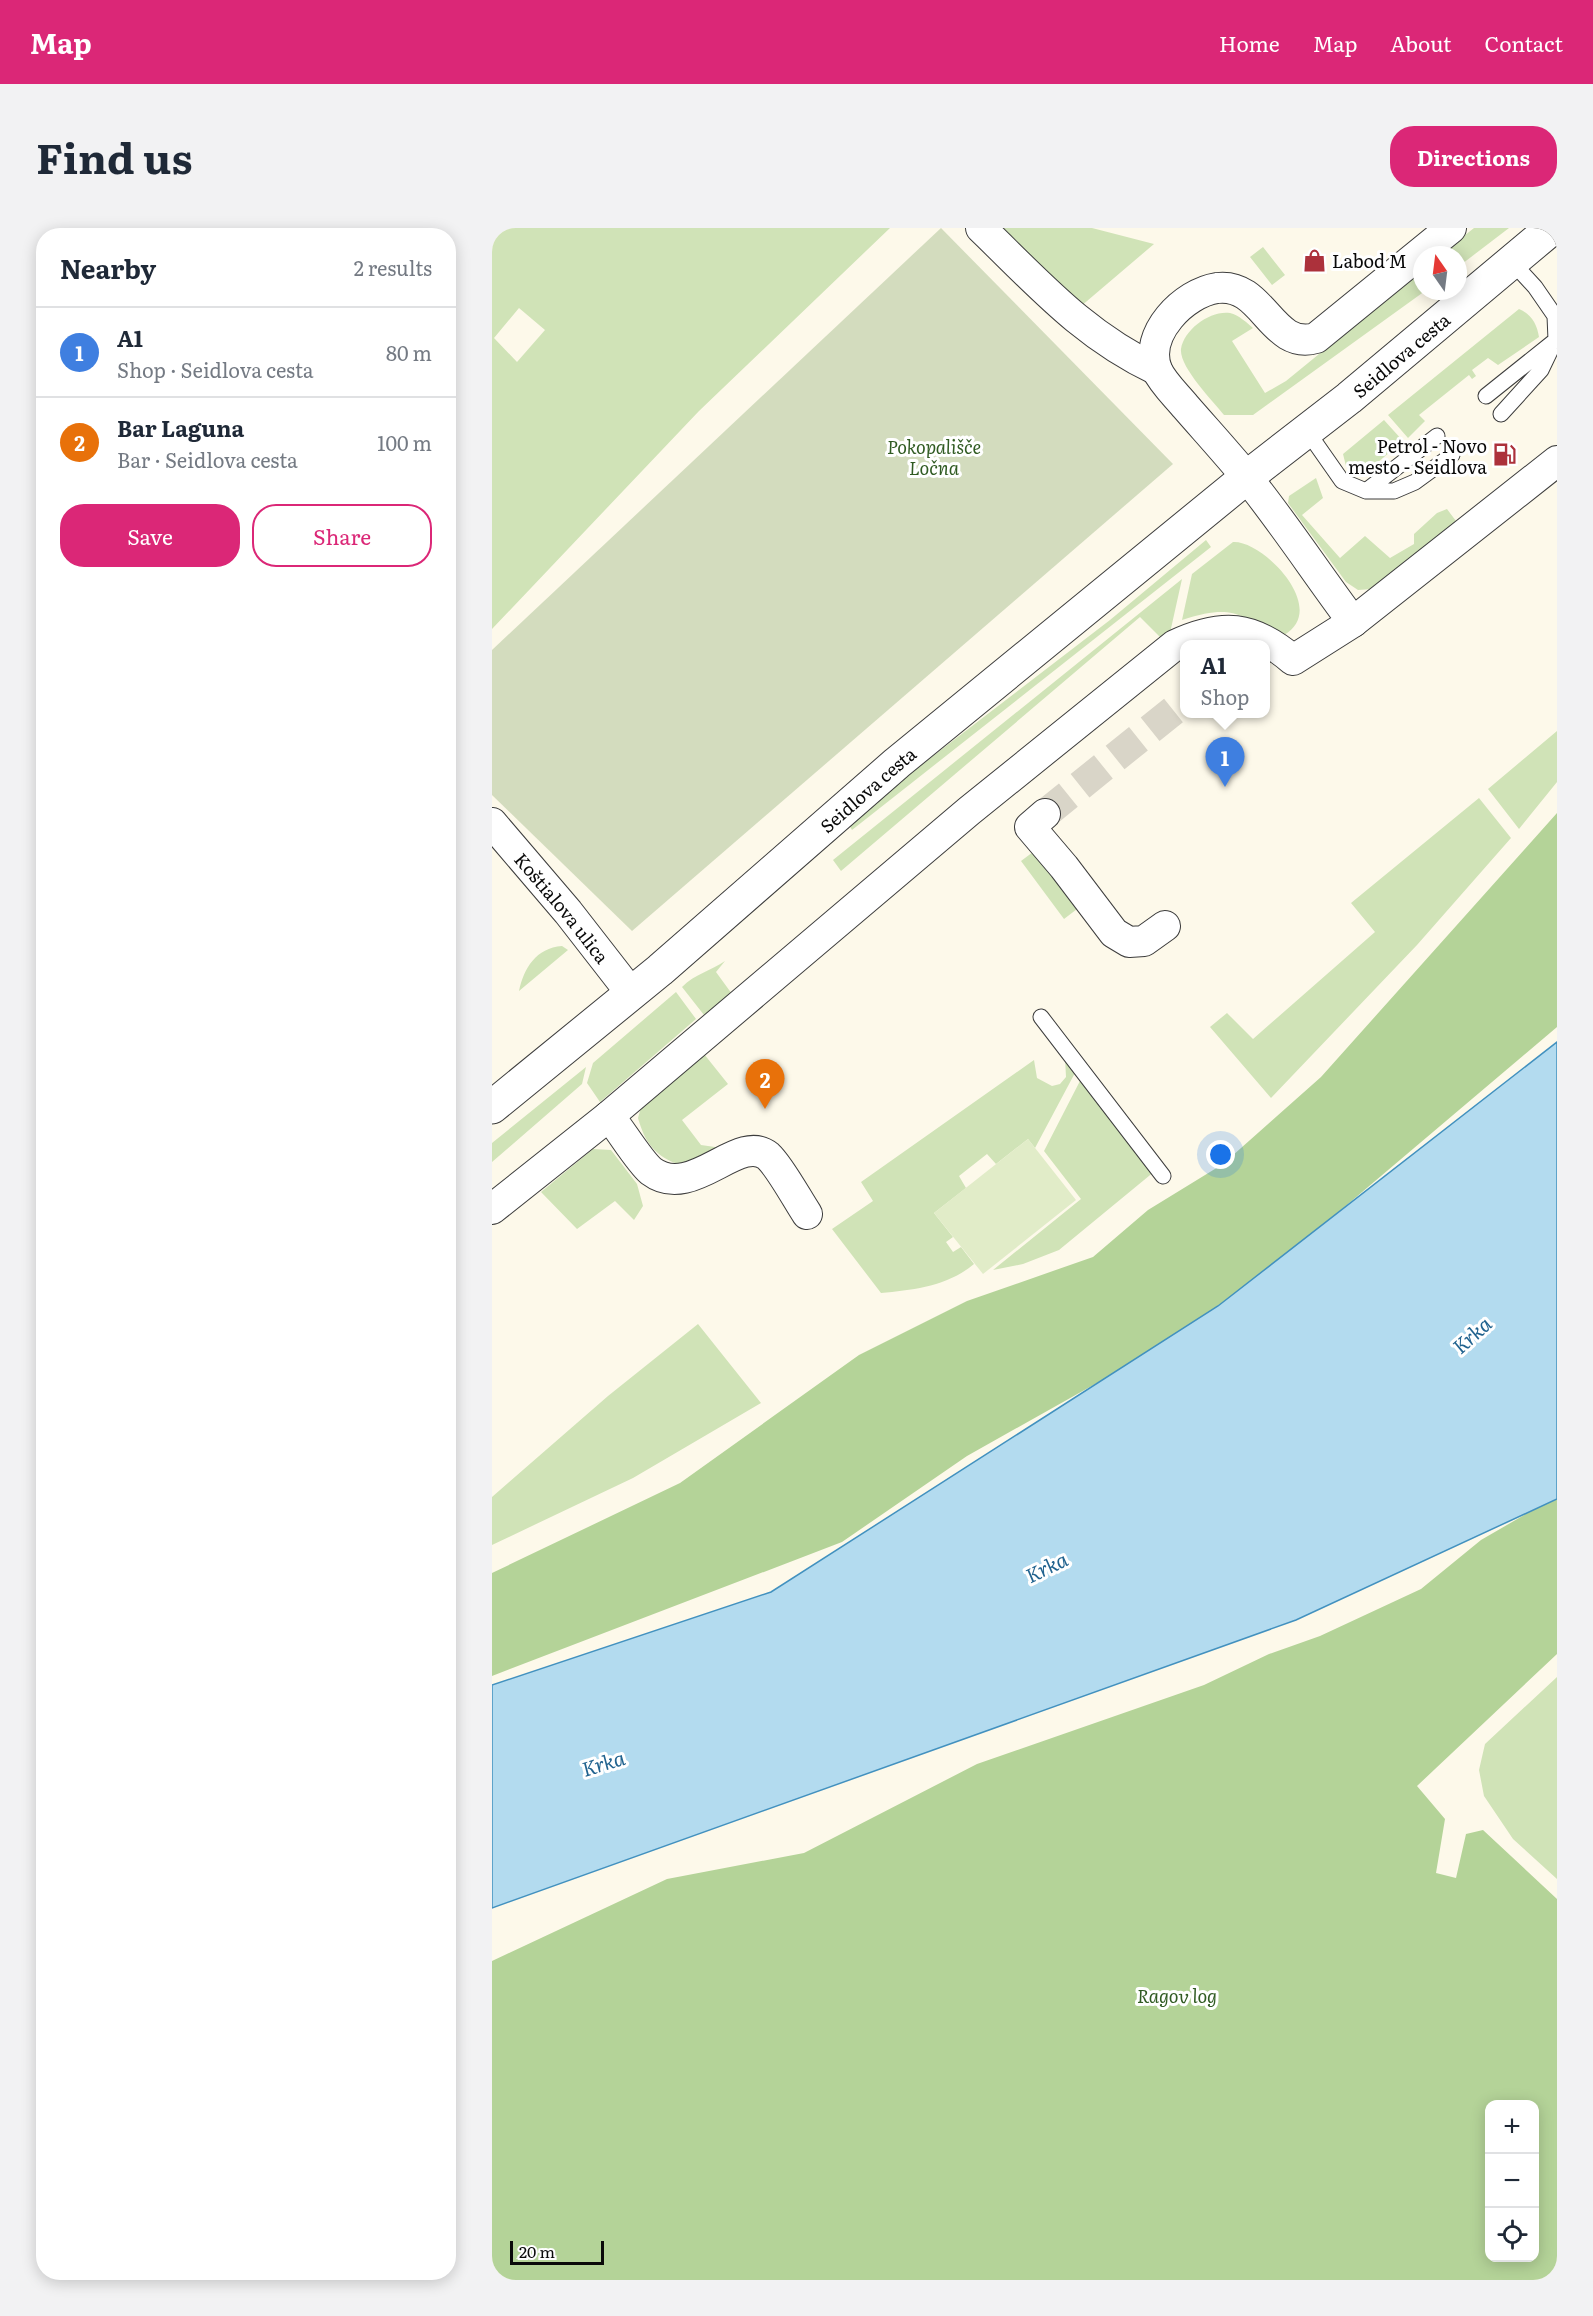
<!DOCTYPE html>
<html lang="en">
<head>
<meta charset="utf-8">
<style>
	:root { --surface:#fff; --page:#f2f2f3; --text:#1f2937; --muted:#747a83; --line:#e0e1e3; --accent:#db2777 }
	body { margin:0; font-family:Literata,serif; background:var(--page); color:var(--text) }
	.controls { position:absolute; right:18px; bottom:18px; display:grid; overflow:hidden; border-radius:12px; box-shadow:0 3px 15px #0003 }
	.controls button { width:54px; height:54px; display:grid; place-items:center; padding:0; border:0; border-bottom:2px solid var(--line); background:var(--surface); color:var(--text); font:30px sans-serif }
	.compass { position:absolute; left:921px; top:18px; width:54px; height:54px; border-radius:50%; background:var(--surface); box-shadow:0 3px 15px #0003; rotate:346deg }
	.scale { position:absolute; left:18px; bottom:15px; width:94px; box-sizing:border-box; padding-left:6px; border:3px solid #0a0a0a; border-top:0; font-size:16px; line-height:21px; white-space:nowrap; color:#0a0a0a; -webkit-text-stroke:4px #fff; paint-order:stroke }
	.you { position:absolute; left:729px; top:927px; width:21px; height:21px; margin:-15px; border:4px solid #fff; border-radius:50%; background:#1a73e8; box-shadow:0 0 0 9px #1a73e833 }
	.badge { display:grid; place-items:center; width:39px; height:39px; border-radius:50%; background:var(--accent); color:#fff; font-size:20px; font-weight:700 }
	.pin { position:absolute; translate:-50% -50px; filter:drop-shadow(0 2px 3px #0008) }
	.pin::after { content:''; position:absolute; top:32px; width:21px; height:18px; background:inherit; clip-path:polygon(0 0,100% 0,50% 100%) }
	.popup { position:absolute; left:688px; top:412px; width:90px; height:78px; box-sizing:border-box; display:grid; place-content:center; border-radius:12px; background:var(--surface); filter:drop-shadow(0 2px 4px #0005); font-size:20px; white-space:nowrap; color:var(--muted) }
	.popup b { font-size:22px; color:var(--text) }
	.popup::after { content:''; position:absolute; left:50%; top:100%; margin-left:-12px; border:12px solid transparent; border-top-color:var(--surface) }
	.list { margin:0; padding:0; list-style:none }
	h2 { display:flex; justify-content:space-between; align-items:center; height:78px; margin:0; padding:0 24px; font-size:26px }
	h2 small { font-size:20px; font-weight:400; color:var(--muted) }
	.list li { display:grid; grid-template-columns:39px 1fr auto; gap:18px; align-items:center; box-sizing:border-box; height:90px; padding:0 24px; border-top:2px solid var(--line) }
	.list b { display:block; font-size:22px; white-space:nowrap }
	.list p { margin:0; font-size:20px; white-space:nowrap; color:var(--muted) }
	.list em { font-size:20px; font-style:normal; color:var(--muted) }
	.actions { display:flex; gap:12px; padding:18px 24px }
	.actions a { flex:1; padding:14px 0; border:2px solid var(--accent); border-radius:24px; text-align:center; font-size:21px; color:var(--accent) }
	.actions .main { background:var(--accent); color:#fff }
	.icon { flex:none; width:33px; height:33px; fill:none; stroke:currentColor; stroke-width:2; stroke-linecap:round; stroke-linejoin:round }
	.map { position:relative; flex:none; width:1065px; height:2052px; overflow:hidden; border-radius:24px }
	header { display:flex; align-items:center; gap:36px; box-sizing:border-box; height:84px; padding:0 30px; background:var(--accent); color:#fff }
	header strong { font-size:28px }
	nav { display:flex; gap:33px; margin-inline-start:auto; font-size:21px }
	.intro { display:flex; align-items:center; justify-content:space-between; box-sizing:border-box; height:144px; padding:0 36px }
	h1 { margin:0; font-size:42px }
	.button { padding:15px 27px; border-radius:24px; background:var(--accent); color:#fff; font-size:21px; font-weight:700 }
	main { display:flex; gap:36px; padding:0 36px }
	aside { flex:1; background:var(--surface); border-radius:24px; box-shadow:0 3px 15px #0003 }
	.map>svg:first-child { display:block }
</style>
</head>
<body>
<header>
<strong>Map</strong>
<nav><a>Home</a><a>Map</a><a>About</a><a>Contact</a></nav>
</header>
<div class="intro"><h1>Find us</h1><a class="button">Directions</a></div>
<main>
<aside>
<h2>Nearby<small>2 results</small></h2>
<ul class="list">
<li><span class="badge" style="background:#3f7fe0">1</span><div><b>A1</b><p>Shop · Seidlova cesta</p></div><em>80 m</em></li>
<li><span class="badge" style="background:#e8710a">2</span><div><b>Bar Laguna</b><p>Bar · Seidlova cesta</p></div><em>100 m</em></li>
</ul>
<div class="actions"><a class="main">Save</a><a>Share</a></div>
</aside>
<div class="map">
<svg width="1065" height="2052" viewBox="0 0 1065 2052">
	<rect width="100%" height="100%" fill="#fdf9ea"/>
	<path fill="#d0e3b7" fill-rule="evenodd" d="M0 0H398L207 183 0 401ZM27 80 53 102 25 134 2 110Z
		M506 0H600L662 16 588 79Z
		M982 0H1017L966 39V27H948Z
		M771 19 793 47 780 57 758 29Z
		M930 42V63H933L761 187H732C721 173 687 139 689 121 692 101 719 82 738 85 747 87 755 95 761 100L740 113 773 165 794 153Z
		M1027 81C1039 86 1045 96 1047 109L1006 137 996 130 980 142 984 148 980 151 977 147 927 187 933 193 916 210 896 187Z
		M892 192 911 213 879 240 881 244 875 248 861 247 854 238 851 226Z
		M824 250 831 270 810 287 848 330 873 308 898 330 922 316V306L945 285 955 281 964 293 893 360 866 362 854 354 796 275 797 268Z
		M714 312 719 319 360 602 357 597 415 548 618 392Z
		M741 314C771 312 838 381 792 407 744 388 744 375 690 392L700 346Z
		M690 351 678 405 670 411 648 389 349 643 341 632Z
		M1065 503V554L1027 601 996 561Z
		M987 570 1019 610 925 717 779 870 718 799 735 785 761 811 883 704 859 675Z
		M545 621 589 678 572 691 529 633Z
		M70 718 76 722 27 763C32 740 44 720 70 718Z
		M233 733 224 744 240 766 212 787 190 759C203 746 218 743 233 733Z
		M184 764 204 791 108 874 95 855 101 835Z
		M212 826 236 856 190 892 209 917 230 920 188 937C163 928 153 915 146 890L150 876Z
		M573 830 584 843 543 920 536 911 504 936 495 926 467 948 474 960 442 985 461 1009 454 1014 461 1024 469 1019 482 1036C456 1058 422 1062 389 1065L340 1001 381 973 369 954 542 832 545 850 560 858 568 856 574 849Z
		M94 839 90 856 0 934V915Z
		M589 851 663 943 567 1022 531 1036 501 1042 589 971 552 923Z
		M101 921 119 922 145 956 151 978 142 992 123 973 85 1001 49 964Z
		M206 1096 269 1175 141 1250 0 1317V1269L116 1168Z
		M1065 1449V1651L1021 1611 992 1568 987 1542 993 1516Z"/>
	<path fill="#b4d398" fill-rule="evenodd" d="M1065 585V799L746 1069 676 1115 475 1228 350 1314 0 1448V1345L188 1255 367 1127 475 1073 601 1029 656 982 731 936 829 849Z
		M1065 1268V1426L925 1558 953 1591 944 1645 964 1650 974 1606 991 1602 1065 1671V2052H0V1733L175 1651 312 1625 485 1536 712 1457 777 1426 828 1408 929 1361 989 1312ZM998 1876H1042V2030H998Z"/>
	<path fill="#d3dcbe" d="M449 0 681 236 140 703 0 567V422Z"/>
	<path fill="#e1ecc8" d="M536 911 584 972 491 1046 442 985Z"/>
	<path fill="#b3dbef" stroke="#4291bf" stroke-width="1.5" d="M1065 814V1271L804 1392 0 1680V1457L279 1364 726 1078Z"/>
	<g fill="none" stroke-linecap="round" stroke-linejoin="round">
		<path stroke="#d9d5c8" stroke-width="30" stroke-dasharray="30 15" stroke-linecap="butt" d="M553 586 692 474"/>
		<defs>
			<path id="service" d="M994 168 1064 112 1063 88 1043 59 1020 34
				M1009 186 1049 142 1061 117
				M815 203 850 253 874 263H902L923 254 960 227
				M874 263 945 208
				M549 789 671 948"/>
			<g id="minor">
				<path d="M489 0C547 56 591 107 665 142"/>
				<path d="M861 394 1065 233"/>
				<path d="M553 586 538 599 572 639 622 705 637 714 652 713 673 698"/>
				<path id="s1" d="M0 595 76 684 139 765"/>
				<path d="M117 888C128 901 147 933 159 943 200 974 246 904 276 928 288 939 305 971 315 986"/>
				<path d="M0 981 117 888 477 583 683 417C730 395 760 397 801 432L861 394C825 346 791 294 753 247 734 224 713 201 693 178 684 167 671 155 665 142 651 106 692 65 725 60 772 54 779 123 824 110L959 0"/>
			</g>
			<g id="tertiary">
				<path id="s2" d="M0 879 168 742 405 535 755 249 857 170 1060 0"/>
			</g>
		</defs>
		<use href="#service" stroke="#3d3d3d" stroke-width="17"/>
		<use href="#minor" stroke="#3d3d3d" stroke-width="32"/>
		<use href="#tertiary" stroke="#3d3d3d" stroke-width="35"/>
		<use href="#service" stroke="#fff" stroke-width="15"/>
		<use href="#minor" stroke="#fff" stroke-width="30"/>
		<use href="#tertiary" stroke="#fff" stroke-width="33"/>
	</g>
	<defs>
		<symbol id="shop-bare" viewBox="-9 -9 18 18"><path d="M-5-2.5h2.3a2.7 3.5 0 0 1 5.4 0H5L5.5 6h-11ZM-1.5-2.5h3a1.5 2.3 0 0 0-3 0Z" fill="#ac313b" stroke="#fff" stroke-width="2.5" paint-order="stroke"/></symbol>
		<symbol id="fuel-bare" viewBox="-9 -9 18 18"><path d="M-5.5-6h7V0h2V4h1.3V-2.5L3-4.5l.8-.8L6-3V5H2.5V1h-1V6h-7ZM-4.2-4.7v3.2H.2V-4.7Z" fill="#ac313b" stroke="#fff" stroke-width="2.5" paint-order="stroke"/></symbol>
	</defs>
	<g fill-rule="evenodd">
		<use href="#shop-bare" x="806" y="16" width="33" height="33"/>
		<use href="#fuel-bare" x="996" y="210" width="33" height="33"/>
	</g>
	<g text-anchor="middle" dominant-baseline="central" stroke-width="6" stroke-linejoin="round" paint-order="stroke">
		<g font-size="18" fill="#0a0a0a" stroke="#fff" text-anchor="start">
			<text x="840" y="32">Labod M</text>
			<text x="995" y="217" text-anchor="end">Petrol - Novo<tspan x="995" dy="21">mesto - Seidlova</tspan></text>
		</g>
		<g font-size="18" fill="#0a0a0a" stroke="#fff">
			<text stroke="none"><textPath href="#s2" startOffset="1180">Seidlova cesta</textPath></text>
			<text stroke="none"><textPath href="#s2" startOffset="492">Seidlova cesta</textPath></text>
			<text stroke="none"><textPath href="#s1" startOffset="110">Koštialova ulica</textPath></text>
		</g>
		<g font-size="18" font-style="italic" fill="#305b22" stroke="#fff">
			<text x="442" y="218">Pokopališče<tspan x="442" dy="21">Ločna</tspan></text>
			<text x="685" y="1767">Ragov log</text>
		</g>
		<g font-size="20" font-style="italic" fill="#21638f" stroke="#fff">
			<text transform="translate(979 1106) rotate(-42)">Krka</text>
			<text transform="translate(554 1338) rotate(-26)">Krka</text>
			<text transform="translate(111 1534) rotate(-17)">Krka</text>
		</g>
	</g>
</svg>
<div class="controls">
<button>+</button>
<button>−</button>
<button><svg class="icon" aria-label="locate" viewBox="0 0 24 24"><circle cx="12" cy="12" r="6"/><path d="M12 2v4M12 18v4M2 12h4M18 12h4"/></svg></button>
</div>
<svg class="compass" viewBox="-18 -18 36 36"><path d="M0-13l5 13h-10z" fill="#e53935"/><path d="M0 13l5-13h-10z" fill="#747a83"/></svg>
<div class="scale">20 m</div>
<div class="you"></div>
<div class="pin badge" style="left:733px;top:559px;background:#3f7fe0">1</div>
<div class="popup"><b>A1</b>Shop</div>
<div class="pin badge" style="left:273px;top:881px;background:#e8710a">2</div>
</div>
</main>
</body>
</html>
